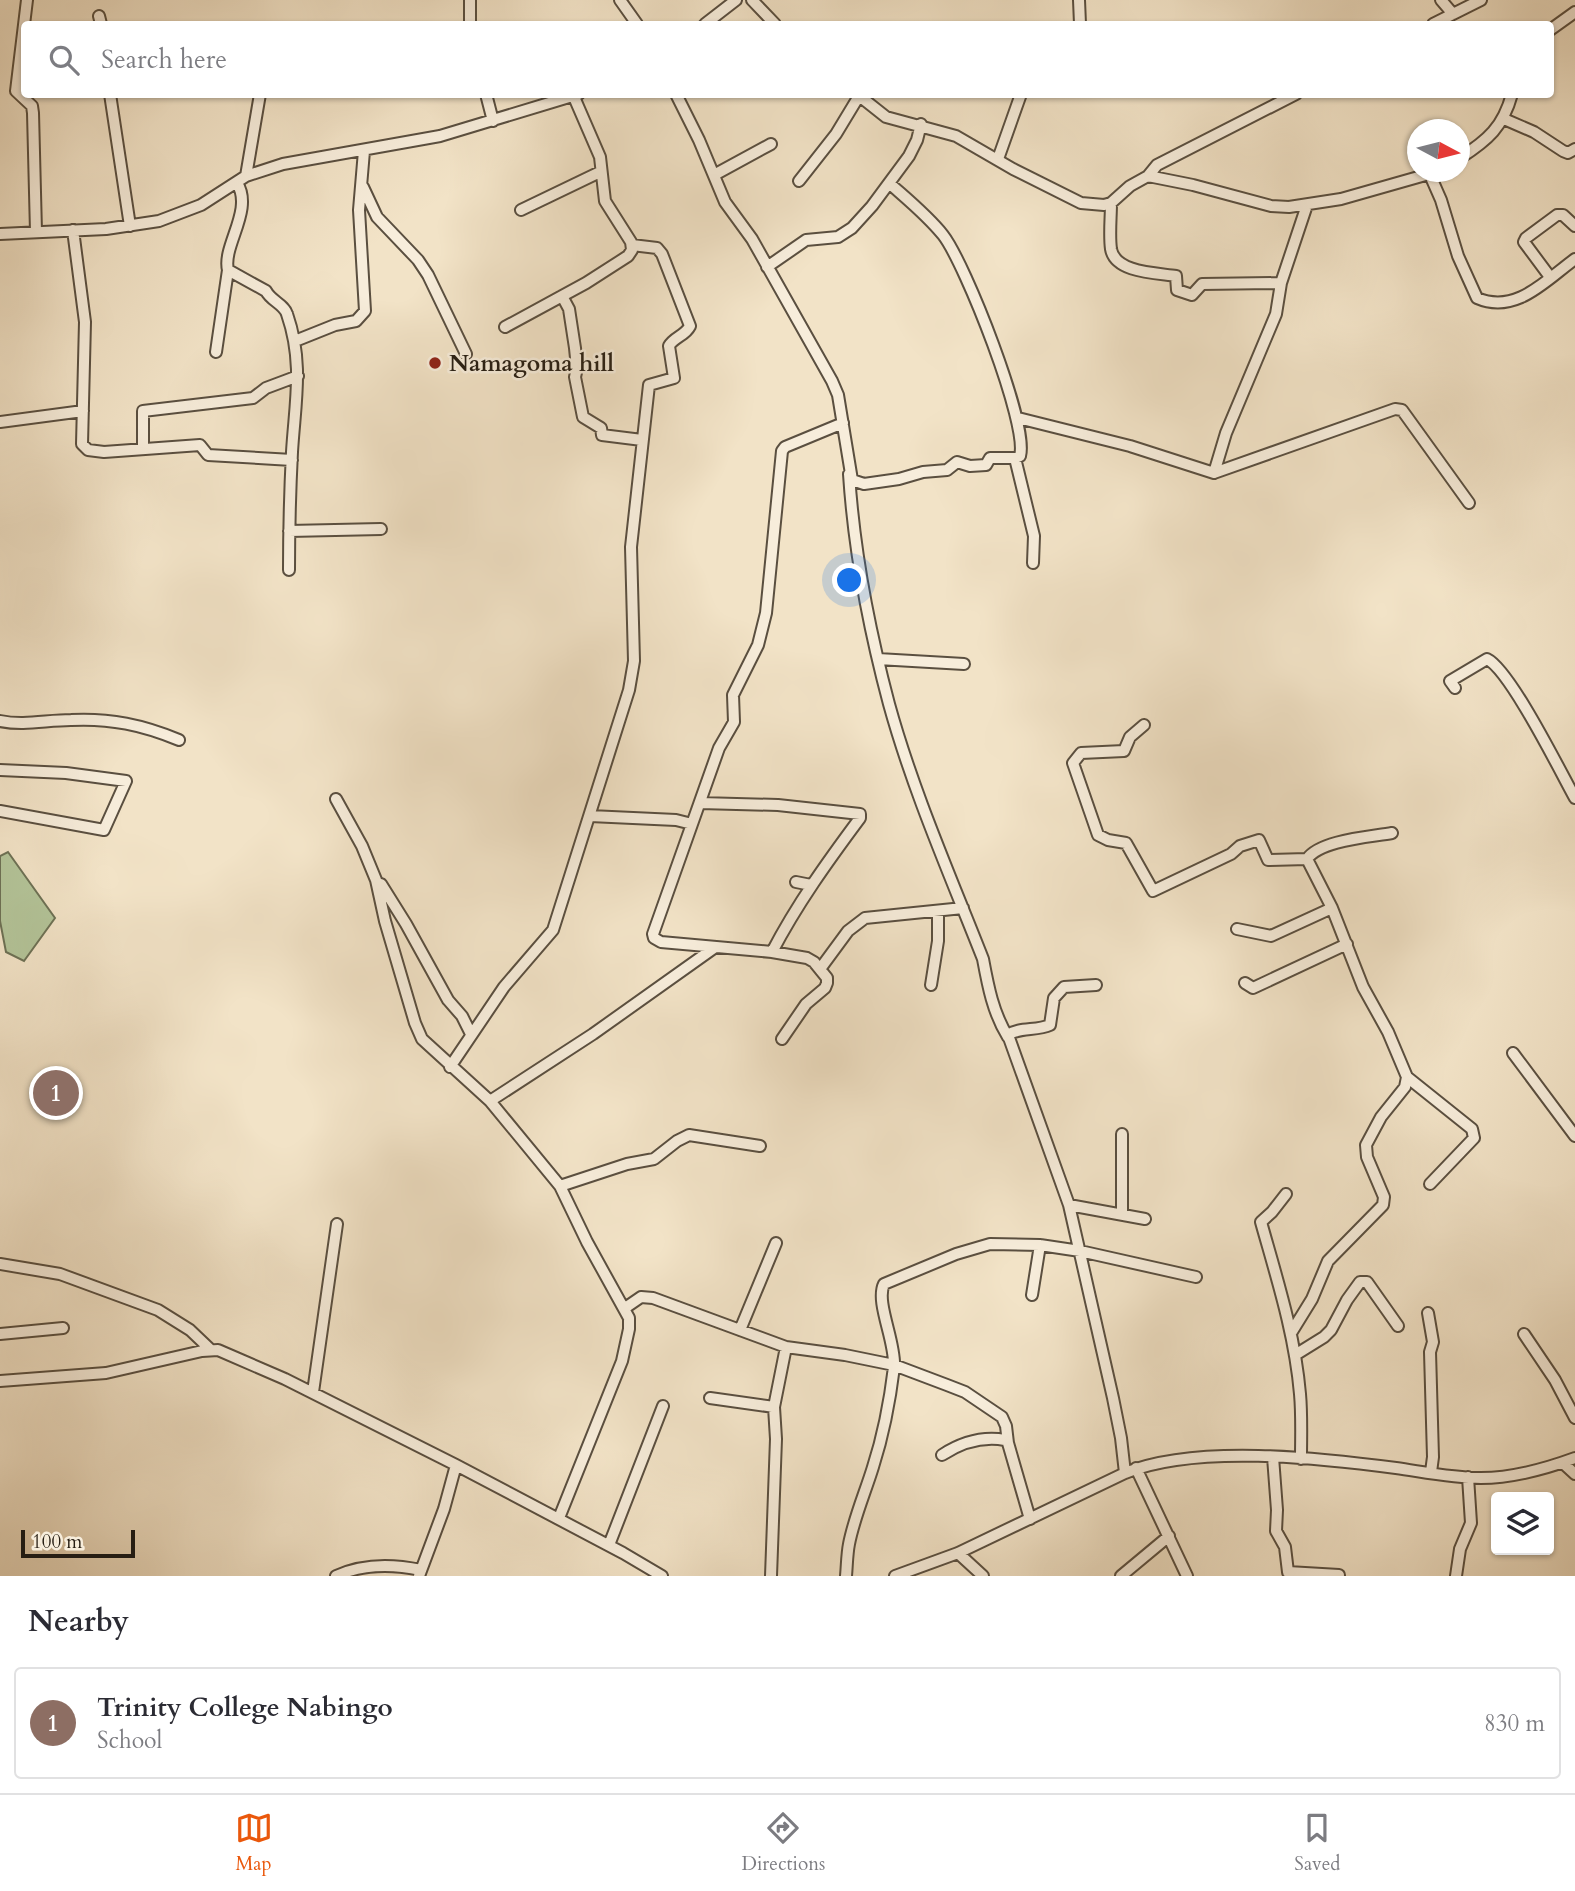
<!DOCTYPE html>
<html lang="en">
<head>
<meta charset="utf-8">
<style>
	:root { --surface:#fff; --page:#f2f2f3; --text:#2b2b33; --muted:#7c7c81; --line:#e1e1e2; --accent:#ea580c }
	body { margin:0; font-family:Cardo,serif; background:var(--page); color:var(--text) }
	.controls { position:absolute; right:21px; bottom:21px; display:grid; overflow:hidden; border-radius:7px; box-shadow:0 2px 5px #0004 }
	.controls button { width:63px; height:63px; display:grid; place-items:center; padding:0; border:0; border-bottom:2px solid var(--line); background:var(--surface); color:var(--text); font:35px sans-serif }
	.compass { position:absolute; left:1407px; top:119px; width:63px; height:63px; border-radius:50%; background:var(--surface); box-shadow:0 2px 5px #0004; rotate:97deg }
	.scale { position:absolute; left:21px; bottom:18px; width:114px; box-sizing:border-box; padding-left:7px; border:4px solid #271e13; border-top:0; font-size:19px; line-height:24px; white-space:nowrap; color:#271e13; -webkit-text-stroke:5px #f7eddb; paint-order:stroke }
	.you { position:absolute; left:850px; top:581px; width:24px; height:24px; margin:-18px; border:5px solid #fff; border-radius:50%; background:#1a73e8; box-shadow:0 0 0 10px #1a73e833 }
	.badge { display:grid; place-items:center; width:46px; height:46px; border-radius:50%; background:var(--accent); color:#fff; font-size:23px; font-weight:700 }
	.pin { position:absolute; translate:-50% -50%; border:4px solid #fff; box-shadow:0 2px 7px #0006 }
	.list { margin:0; padding:0; list-style:none }
	h2 { display:flex; justify-content:space-between; align-items:center; height:91px; margin:0; padding:0 28px; font-size:30px }
	h2 small { font-size:23px; font-weight:400; color:var(--muted) }
	.list li { display:grid; grid-template-columns:46px 1fr auto; gap:21px; align-items:center; box-sizing:border-box; height:112px; margin:0 14px 14px; padding:0 14px; border:2px solid var(--line); border-radius:7px }
	.list b { display:block; font-size:26px; white-space:nowrap }
	.list p { margin:0; font-size:23px; white-space:nowrap; color:var(--muted) }
	.list em { font-size:23px; font-style:normal; color:var(--muted) }
	.icon { flex:none; width:38px; height:38px; fill:none; stroke:currentColor; stroke-width:2; stroke-linecap:round; stroke-linejoin:round }
	.map { position:relative; flex:none; width:1575px; height:1576px; overflow:hidden }
	.search { position:absolute; background:var(--surface); box-shadow:0 2px 5px #0004; left:21px; right:21px; top:21px; height:77px; display:flex; align-items:center; gap:18px; box-sizing:border-box; padding:0 24px; border-radius:7px; color:var(--muted); font-size:26px }
	.sheet { height:217px; background:var(--surface) }
	nav { display:flex; justify-content:space-around; align-items:center; box-sizing:border-box; height:98px; border-top:2px solid var(--line); background:var(--surface); font-size:19px; color:var(--muted) }
	nav a { display:grid; justify-items:center; gap:4px }
	nav .on { color:var(--accent) }
	.map>svg:first-child { display:block }
</style>
</head>
<body>
<div class="map">
<svg width="1575" height="1576" viewBox="0 0 1575 1576">
	<rect width="100%" height="100%" fill="#f2e3c7"/>
	<filter id="stains"><feTurbulence type="fractalNoise" baseFrequency=".00286" numOctaves="4"/><feColorMatrix values="0 0 0 0 .2 0 0 0 0 .09 0 0 0 0 .02 0 0 0 .5 -.17"/></filter>
	<radialGradient id="worn" r=".72"><stop offset=".6" stop-color="#630" stop-opacity="0"/><stop offset="1" stop-color="#630" stop-opacity=".3"/></radialGradient>
	<path fill="#b4c59a" stroke="#6e7256" stroke-width="2" d="M8 852 55 918 24 961 6 952 0 921V856Z"/>
	<g fill="none" stroke-linecap="round" stroke-linejoin="round">
		<defs>
			<path id="minor" d="M27 0 16 91 32 106 33 113 36 232
				M470 0V24
				M620 0 637 24
				M752 0 775 24
				M1079 0 1080 24
				M1441 0 1453 14
				M99 16 101 24
				M705 24 736 0
				M1433 24 1481 0
				M1550 30 1575 12
				M110 94 130 226
				M486 94 493 121
				M676 94 699 140 725 202 752 239 832 381 838 395 852 480 864 484 899 479 923 472 947 470 957 462 970 466 986 465 990 458H1015L1020 456C1029 425 965 263 943 235 928 216 907 199 889 183
				M857 94 886 117 956 136 1013 169 1081 203 1104 205 1111 203 1130 186 1148 176 1193 185 1271 206 1289 207 1341 199 1436 172
				M1504 119 1534 132 1563 151 1568 153 1575 149
				M1460 158C1488 140 1503 127 1512 94
				M998 159 1021 94
				M714 175 771 144
				M1430 175 1441 200 1458 256 1477 298C1516 315 1546 280 1575 259
				M246 176 260 94
				M1148 176 1157 165 1296 94
				M799 181 836 134 859 96
				M237 183C254 210 222 246 228 270L266 291C271 301 284 304 287 314 304 363 295 402 292 452 290 491 289 530 289 570
				M363 187 377 217 418 260 428 275 466 354
				M1111 203C1111 217 1109 235 1111 249 1115 273 1157 273 1176 276L1177 290 1192 295 1202 284 1281 283
				M521 210 600 172
				M73 230 85 322 82 444 88 450 104 452 200 445 208 455 292 460
				M0 234 106 229 159 221 201 205 246 176 283 164 440 136 579 94
				M767 267 806 240 838 237 852 228 872 206 909 156 917 140 921 124
				M1550 277 1524 242 1526 238 1557 215H1563L1575 226
				M562 296 569 309 575 348 577 368 575 377 583 417 601 428 602 435 642 440
				M505 327 586 283 628 256 632 250 631 242 605 201 600 157 574 97
				M295 341 335 325 356 321 365 311 359 210 364 151
				M216 352 228 270
				M1018 418 1130 446 1214 473 1395 409 1402 410 1469 503
				M0 422 83 411
				M143 449V411L253 398 266 388 298 376
				M1015 458 1034 536 1033 563
				M1214 473 1226 433 1276 314 1281 283 1307 205
				M849 474C854 551 869 629 889 704 913 791 950 875 983 959 988 986 993 1013 1008 1037
				M289 531 381 529
				M878 659 964 664
				M1455 688 1450 681 1487 659C1510 670 1560 771 1575 798
				M0 721C25 726 46 720 71 720 110 718 143 725 179 740
				M1144 725 1130 737 1124 751 1081 753 1073 763 1098 835 1108 840 1126 843 1153 891 1231 854 1240 846 1259 840 1268 860 1307 859
				M0 770 66 773 126 781 104 830 0 811
				M336 799 362 846 376 880 385 921 415 1023 422 1039 490 1101 560 1186 587 1242 629 1318V1329L622 1361 559 1518
				M700 803 778 805 860 814V818C828 861 797 904 772 952
				M590 816 676 820 692 824
				M796 882 811 885
				M381 884 406 924 448 1000 462 1016 471 1034
				M1237 929 1271 936 1332 908
				M820 969 848 931 865 918 963 908
				M1245 983 1253 988 1347 944
				M931 985 938 941V911
				M782 1039 806 1004 825 988 827 983V978L814 962 807 958 772 952 661 942 654 938 653 934 719 748 734 722 733 695 758 645 766 613 782 451 785 447 843 423
				M1513 1053 1575 1136
				M450 1067 504 987 553 930 629 690 634 661 631 547 649 385 674 378 669 346C674 337 685 336 690 326L662 254 657 248 632 245
				M1407 1077 1472 1129 1474 1138 1430 1184
				M490 1101 593 1034 714 948
				M1122 1134V1213
				M560 1186 627 1164 654 1159 677 1141 689 1135 760 1146
				M1286 1194 1272 1212 1261 1222C1277 1279 1295 1335 1300 1394 1302 1416 1301 1437 1301 1459
				M1069 1205 1008 1035C1019 1027 1037 1031 1050 1025L1054 998 1064 987 1096 985
				M0 1264 60 1274 158 1310 190 1330 211 1350
				M1032 1295 1040 1245
				M625 1308 641 1297 653 1298 786 1347 845 1355 894 1365 947 1385 965 1392 1002 1417 1006 1426 1008 1443
				M1428 1313 1433 1342 1430 1352 1433 1457 1431 1472
				M740 1330 776 1243
				M1291 1333 1312 1299 1328 1261 1383 1205 1384 1197 1367 1157 1366 1145 1381 1117 1405 1087 1407 1077 1388 1032 1363 987 1332 908 1307 859C1320 840 1370 837 1392 833
				M0 1334 63 1328
				M1524 1334 1555 1380 1575 1418
				M1295 1355 1324 1337 1331 1330 1347 1300 1360 1282H1367L1398 1326
				M0 1381 106 1373 202 1351 218 1350 285 1379 456 1465 623 1553 662 1576
				M313 1392 337 1224
				M710 1398 774 1407
				M942 1455C962 1442 982 1436 1005 1440L1008 1443 1030 1519
				M1273 1457 1277 1510 1276 1531 1285 1547 1288 1572 1339 1575
				M1563 1463 1575 1474
				M1136 1468 1187 1576
				M1125 1473 1121 1438 1113 1398 1069 1205 1145 1219
				M609 1545 663 1406
				M958 1553 983 1576
				M336 1576C362 1564 393 1564 421 1570
				M419 1576 444 1509 456 1465
				M771 1576 776 1439 774 1407 786 1347
				M846 1576C847 1565 847 1554 849 1544 854 1518 865 1493 873 1467 883 1436 890 1400 894 1367 896 1342 875 1302 884 1284L956 1254 990 1244 1040 1245 1080 1251 1196 1277
				M895 1576 958 1553 1125 1473C1196 1444 1319 1458 1396 1468 1424 1472 1453 1478 1481 1478 1513 1478 1545 1469 1575 1458
				M1121 1576 1169 1536
				M1456 1576 1460 1549 1471 1523 1468 1477"/>
		</defs>
		<use href="#minor" stroke="#5a4f40" stroke-width="14"/>
		<use href="#minor" stroke="#f7eddb" stroke-width="10"/>
	</g>
	<circle fill="#8f2418" stroke="#f7eddb" stroke-width="2.5" cx="435" cy="363" r="7"/>
	<g text-anchor="middle" dominant-baseline="central" stroke-width="5" stroke-linejoin="round" paint-order="stroke">
		<g font-size="23" font-weight="bold" fill="#271e13" stroke="#f7eddb" text-anchor="start">
			<text x="449" y="363">Namagoma hill</text>
		</g>
	</g>
	<rect width="100%" height="100%" filter="url(#stains)"/>
	<rect width="100%" height="100%" fill="url(#worn)"/>
</svg>
<div class="controls">
<button><svg class="icon" aria-label="layers" viewBox="0 0 24 24"><path d="M12 4l9 5-9 5-9-5zM3 14l9 5 9-5"/></svg></button>
</div>
<svg class="compass" viewBox="-18 -18 36 36"><path d="M0-13l5 13h-10z" fill="#e53935"/><path d="M0 13l5-13h-10z" fill="#7c7c81"/></svg>
<div class="scale">100 m</div>
<div class="you"></div>
<div class="pin badge" style="left:56px;top:1093px;background:#8d6e63">1</div>
<div class="search"><svg class="icon" aria-label="search" viewBox="0 0 24 24"><circle cx="10" cy="10" r="6"/><path d="M15 15l6 6"/></svg>Search here</div>
</div>
<section class="sheet">
<h2>Nearby<small></small></h2>
<ul class="list">
<li><span class="badge" style="background:#8d6e63">1</span><div><b>Trinity College Nabingo</b><p>School</p></div><em>830 m</em></li>
</ul>
</section>
<nav>
<a class="on"><svg class="icon" aria-label="map" viewBox="0 0 24 24"><path d="M3 6l6-2 6 2 6-2v14l-6 2-6-2-6 2zM9 4v14M15 6v14"/></svg>Map</a>
<a><svg class="icon" aria-label="directions" viewBox="0 0 24 24"><path d="M12 3l9 9-9 9-9-9zM9 14v-3h6M13 9l2 2-2 2"/></svg>Directions</a>
<a><svg class="icon" aria-label="saved" viewBox="0 0 24 24"><path d="M7 4h10v16l-5-4-5 4z"/></svg>Saved</a>
</nav>
</body>
</html>
